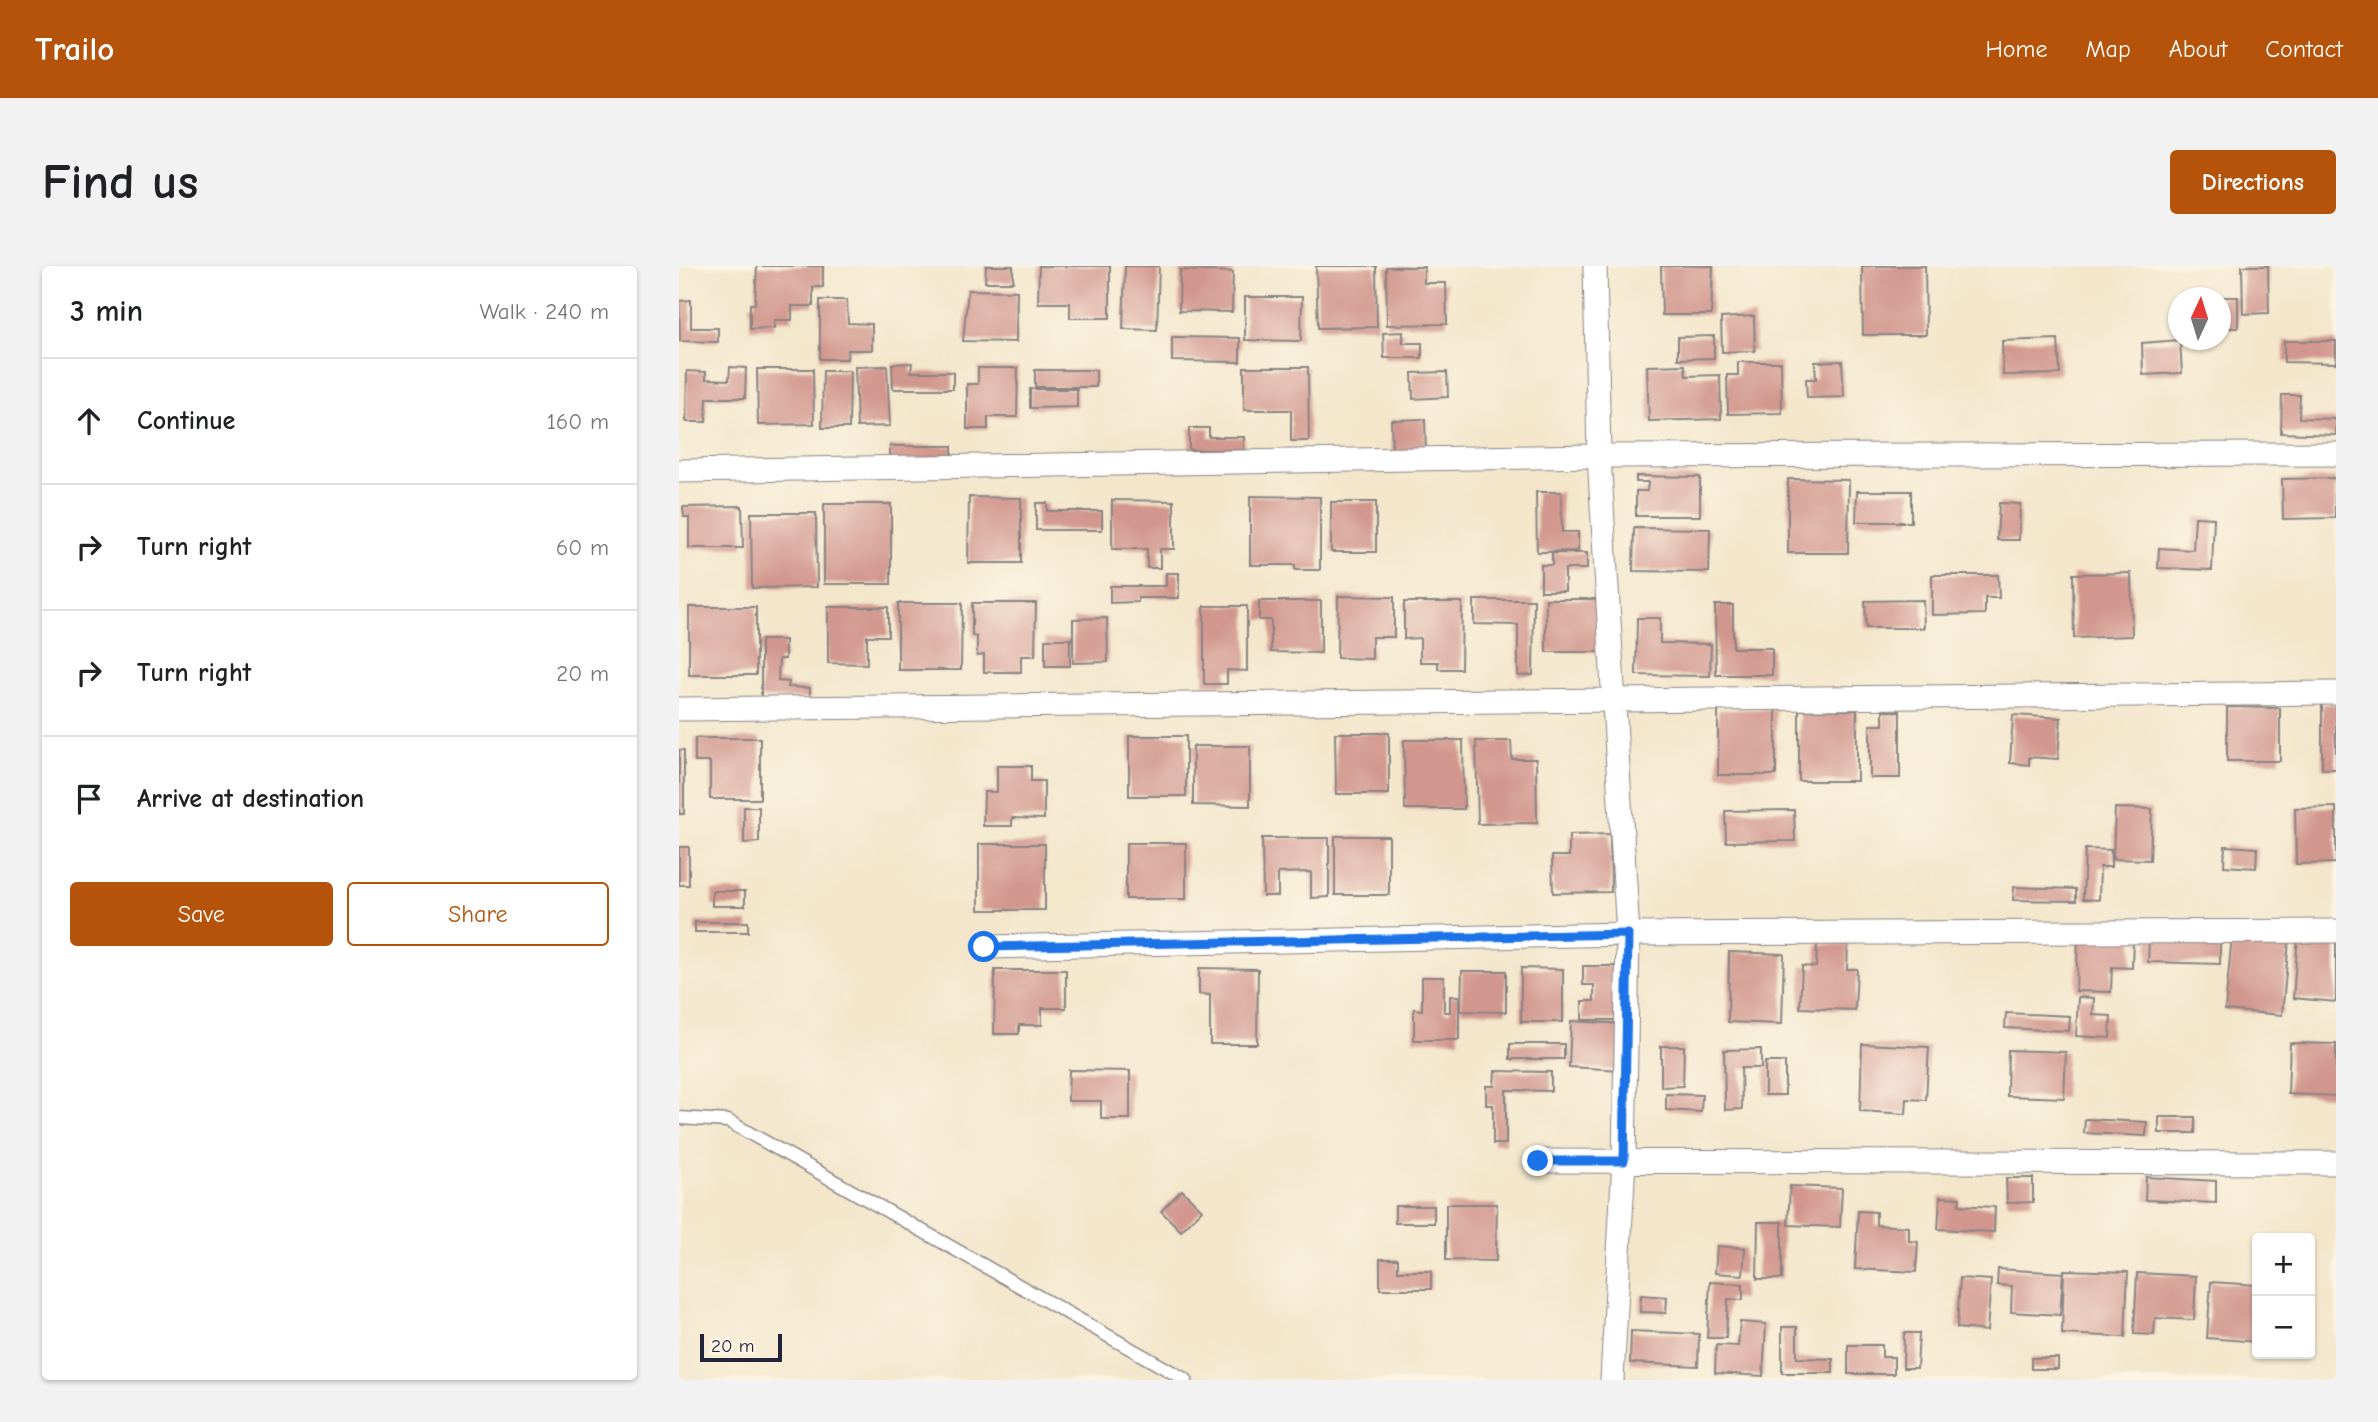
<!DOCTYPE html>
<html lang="en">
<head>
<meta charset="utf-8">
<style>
	:root { --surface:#fff; --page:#f2f2f2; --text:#202124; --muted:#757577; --line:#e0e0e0; --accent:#b45309 }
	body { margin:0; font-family:"Comic Neue",sans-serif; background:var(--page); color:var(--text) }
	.controls { position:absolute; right:21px; bottom:21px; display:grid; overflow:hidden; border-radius:7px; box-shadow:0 2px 5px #0004 }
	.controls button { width:63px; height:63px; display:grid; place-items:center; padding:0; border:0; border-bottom:2px solid var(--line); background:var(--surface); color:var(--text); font:35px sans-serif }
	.compass { position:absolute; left:1489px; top:21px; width:63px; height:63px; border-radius:50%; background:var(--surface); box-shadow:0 2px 5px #0004; rotate:4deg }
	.scale { position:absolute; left:21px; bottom:18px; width:82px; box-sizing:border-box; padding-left:7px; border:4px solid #22223b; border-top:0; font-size:19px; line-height:24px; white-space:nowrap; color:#22223b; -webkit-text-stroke:5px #fcf5e5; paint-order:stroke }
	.stop { position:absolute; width:21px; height:21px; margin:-16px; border:5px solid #1a73e8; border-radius:50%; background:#fff }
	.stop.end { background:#1a73e8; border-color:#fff; box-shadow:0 2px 7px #0008 }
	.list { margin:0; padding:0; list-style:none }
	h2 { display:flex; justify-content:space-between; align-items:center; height:91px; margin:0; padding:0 28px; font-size:30px }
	h2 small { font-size:23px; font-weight:400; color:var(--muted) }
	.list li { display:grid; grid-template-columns:46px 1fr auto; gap:21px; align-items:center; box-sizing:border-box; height:126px; padding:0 28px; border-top:2px solid var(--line) }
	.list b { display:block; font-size:26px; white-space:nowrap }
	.list em { font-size:23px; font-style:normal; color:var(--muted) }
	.actions { display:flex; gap:14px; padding:21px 28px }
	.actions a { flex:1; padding:16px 0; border:2px solid var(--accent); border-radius:7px; text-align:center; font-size:24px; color:var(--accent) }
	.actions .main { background:var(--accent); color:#fff }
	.icon { flex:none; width:38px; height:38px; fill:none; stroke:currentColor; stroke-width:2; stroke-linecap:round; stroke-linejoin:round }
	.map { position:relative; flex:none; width:1657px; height:1114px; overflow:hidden; border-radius:7px }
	header { display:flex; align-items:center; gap:42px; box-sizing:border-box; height:98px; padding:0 35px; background:var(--accent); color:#fff }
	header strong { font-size:33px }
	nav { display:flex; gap:38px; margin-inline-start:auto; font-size:24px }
	.intro { display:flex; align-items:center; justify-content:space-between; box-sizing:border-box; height:168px; padding:0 42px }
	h1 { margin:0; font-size:49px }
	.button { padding:18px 32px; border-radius:7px; background:var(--accent); color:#fff; font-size:24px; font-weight:700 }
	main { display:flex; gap:42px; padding:0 42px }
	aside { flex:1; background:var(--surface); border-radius:7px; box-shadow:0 2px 5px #0004 }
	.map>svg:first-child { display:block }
</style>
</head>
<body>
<header>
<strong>Trailo</strong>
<nav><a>Home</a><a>Map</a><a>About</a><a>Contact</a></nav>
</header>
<div class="intro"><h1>Find us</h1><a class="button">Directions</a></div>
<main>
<aside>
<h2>3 min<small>Walk · 240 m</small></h2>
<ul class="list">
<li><svg class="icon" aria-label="ahead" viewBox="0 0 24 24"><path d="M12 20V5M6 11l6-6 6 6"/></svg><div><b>Continue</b></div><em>160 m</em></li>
<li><svg class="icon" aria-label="right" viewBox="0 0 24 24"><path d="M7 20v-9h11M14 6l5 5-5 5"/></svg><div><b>Turn right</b></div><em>60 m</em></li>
<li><svg class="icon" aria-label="right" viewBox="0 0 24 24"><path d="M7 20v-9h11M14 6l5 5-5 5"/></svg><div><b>Turn right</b></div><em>20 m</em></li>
<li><svg class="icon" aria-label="arrive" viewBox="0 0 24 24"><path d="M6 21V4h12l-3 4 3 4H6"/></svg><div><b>Arrive at destination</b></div></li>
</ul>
<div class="actions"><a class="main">Save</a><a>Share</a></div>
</aside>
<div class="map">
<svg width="1657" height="1114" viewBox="0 0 1657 1114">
	<rect width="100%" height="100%" fill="#fcf5e5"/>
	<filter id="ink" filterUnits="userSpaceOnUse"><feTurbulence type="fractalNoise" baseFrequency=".0143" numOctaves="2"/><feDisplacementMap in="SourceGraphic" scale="14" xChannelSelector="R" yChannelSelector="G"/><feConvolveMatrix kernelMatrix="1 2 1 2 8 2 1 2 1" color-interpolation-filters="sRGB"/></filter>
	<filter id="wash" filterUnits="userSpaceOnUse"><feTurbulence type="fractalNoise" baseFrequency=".00686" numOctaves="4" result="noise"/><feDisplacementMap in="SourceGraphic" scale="28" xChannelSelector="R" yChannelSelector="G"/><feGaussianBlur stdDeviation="1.57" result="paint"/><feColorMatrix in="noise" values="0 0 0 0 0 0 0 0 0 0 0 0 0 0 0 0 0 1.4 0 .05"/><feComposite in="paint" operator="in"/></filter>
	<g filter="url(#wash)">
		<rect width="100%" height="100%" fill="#f3e6cb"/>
		<g id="blocks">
			<path fill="#d1968d" d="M78 0H144V21H134V40H113V54H95V62L71 63V38H76Z
				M307 0H334V16H306Z
				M360 0H431V52H391V37H359Z
				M446 0H480L478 64 444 63Z
				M637 0H697L698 61 639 62Z
				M982 0H1034L1032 49H983Z
				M1183 0H1246L1247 69H1184Z
				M1563 0H1589L1590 47 1564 48Z
				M707 1H745V17H767L768 58 708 59Z
				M501 4 554 6 553 46 500 45Z
				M289 24 338 25 337 76 284 75Z
				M566 31H623L622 75 566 74Z
				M1542 31H1559V62H1542Z
				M12 34V62H39V76L1 75 0 35Z
				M141 34H168L169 57 193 58V84H169L168 93H141Z
				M1075 50 1076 85 1043 86 1042 52Z
				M724 66V77H743V92H705L704 67Z
				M1035 70V92L999 93V71Z
				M493 71 561 72V96L493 95Z
				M1379 73 1381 108 1324 109 1323 75Z
				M1501 74 1503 107 1464 109 1463 77Z
				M1605 75H1657V97L1605 96Z
				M1163 95 1165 131 1128 132 1127 113H1137L1136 96Z
				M1059 96H1102L1103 147 1049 148 1048 109H1059Z
				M233 97 232 106H274V123H214L213 98Z
				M1006 99 1007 110 1041 109 1042 153 970 155 968 100Z
				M208 100 211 160 178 161 176 101Z
				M51 101 67 102 66 132H28L27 156H7L8 105 27 106V113L50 114Z
				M565 101H629L630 175H612V144H565Z
				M299 102H339L338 151H309V163H288V118H299Z
				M78 103H134L135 158 79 159Z
				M356 104H417V121H356Z
				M144 105H171L170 162H143Z
				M768 106 769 131 734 133 733 107Z
				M351 123H398V141L351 142Z
				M1603 129H1621L1620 152 1657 153V169L1602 167Z
				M746 153 747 186 713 187 712 154Z
				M510 162H530V171H565V184H510Z
				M211 180H273V195H211Z
				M957 210 1021 211V250H957V225H968L969 216H957Z
				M1656 212V252L1604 253 1603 213Z
				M1109 213 1170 214 1169 287H1109Z
				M1178 225H1232V256H1177Z
				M857 226H882L883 266H899V285L858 286Z
				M571 230 641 231V304H616V299H571Z
				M290 231 342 232V297H289Z
				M433 234 495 235V283H481V302H468V283H433Z
				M652 236H697V286H652Z
				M357 237H368V245H423V264H357Z
				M1320 237 1341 238 1340 274H1318Z
				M145 238H212V318H145Z
				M63 240 64 282H10V251H5L4 241Z
				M72 247H137L138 321 73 322Z
				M1516 251 1535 252 1533 304 1479 302 1480 282 1514 284Z
				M955 262 1031 263 1030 306 954 305Z
				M873 287H908V303H886V325H862V299H873Z
				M487 307H500V332H459V336L431 337V320H487Z
				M1452 307 1453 370 1395 372 1394 308Z
				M1253 309H1319L1320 332H1306V348L1253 349Z
				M659 330 715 331V371H693V393L658 392Z
				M867 333H923L922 386H867Z
				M795 334H855L854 409 839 410V359L795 358Z
				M1244 334 1245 362H1187L1186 335Z
				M580 335H642V387L592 386V354H580Z
				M725 336H783L782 403H759V396H741V372L725 373Z
				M219 337H283L282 404H219Z
				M293 337H357L356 390H342V406H305V389L298 390V371L293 370Z
				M1036 339H1054V382H1093V409H1037Z
				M525 340H568V405L548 404V418H525Z
				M10 341H77V409H10Z
				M149 341H209V370H188V398L149 397Z
				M428 352 429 396 394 397V353Z
				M958 352H981V377L1032 378 1031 410 957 409Z
				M366 373H391V400H366Z
				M82 374H106V393H100L99 415 110 416 109 421 131 422V433L82 432Z
				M1643 438H1657V503H1643Z
				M1548 441 1601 442V495H1548Z
				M1097 443V509H1039V444Z
				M1120 444H1178V515H1120Z
				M1204 445H1221V512H1191V459H1204Z
				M1334 449 1382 452 1379 493 1350 491V499L1331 497Z
				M656 467H710V528H657Z
				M450 470H507V530H450Z
				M16 472H81V533H31V496H16Z
				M725 474H784L785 543H726Z
				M797 475H832L833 493H857L858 557 799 558Z
				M514 480H571V540L514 539Z
				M0 484H5V548H0Z
				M318 500H352V515H365V553L333 552V560H304L305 526H318Z
				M65 541H80V576L65 577Z
				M1657 541V597L1617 598 1616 542Z
				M1436 542 1473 543 1471 594 1434 593Z
				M1115 544 1116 575 1047 576 1046 545Z
				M931 568 932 626 874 627 873 590H890V569Z
				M656 570H710V629H656Z
				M583 572H650V631L632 632V606L599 607V630H584Z
				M447 577H507V633H447Z
				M300 578H366V644H300Z
				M1546 580 1578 582 1577 602 1545 600Z
				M0 581H10V619H0Z
				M1406 583 1432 584V601H1421L1420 634 1404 633Z
				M1335 621 1397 623V635L1334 634Z
				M33 625H66V640H33Z
				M16 656H69V666H16Z
				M1553 669 1610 675 1603 749 1546 744Z
				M1619 670 1657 673V736L1614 732Z
				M1399 671 1454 673 1453 702 1433 701 1432 726 1397 725Z
				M1470 673 1541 675V698L1469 696Z
				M1138 678 1169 679 1168 703H1178L1176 744 1121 742 1123 700 1137 701Z
				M1050 686 1105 688 1103 758 1049 756Z
				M904 700H943V754H903V735H915V719H904Z
				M520 702 579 703 578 778H531V729L520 728Z
				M842 702 884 703V756H842Z
				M316 704H387V742H363V759H340V768H315Z
				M783 705H827V746L782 745Z
				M743 711H765V746H771V730H780V774H735V743L743 744Z
				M1399 731 1415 732 1414 749 1432 750 1431 772 1397 770Z
				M1327 747 1391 750 1390 765 1326 762Z
				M892 755 944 758 942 804 890 801Z
				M1611 777 1657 778V830L1609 828Z
				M831 778H885V793H831Z
				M1183 778 1250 781 1247 834 1228 833 1227 848 1181 845Z
				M982 780H1005L1004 820 982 821Z
				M1082 783V802H1062L1063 843 1046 844 1045 784Z
				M1329 784 1387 786 1385 832 1328 830Z
				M1086 796H1106V829H1086Z
				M390 804 451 805V853H422V835H389Z
				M816 805 872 806V825L827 824V878H814V839H807V820H815Z
				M987 828 1023 829 1022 846 987 844Z
				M1480 851H1516V867H1480Z
				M1406 853 1468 856 1467 870 1405 867Z
				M1467 911 1537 915V937L1466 934Z
				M1327 912H1354V936L1328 937Z
				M1111 920 1163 922 1161 961 1109 959Z
				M503 924 523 944 502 965 482 945Z
				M1261 931 1281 932 1280 939 1316 941 1315 966 1259 963Z
				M767 938H818L817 995 767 994Z
				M716 940H755V957H716Z
				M1179 945 1197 946V959L1230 961V975L1239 976 1237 1006 1176 1003Z
				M1079 956H1103V1013H1078Z
				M1038 980 1066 982 1064 1009 1036 1007Z
				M701 993H719V1005H752V1023H701Z
				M1319 1003 1384 1007 1381 1049 1332 1046 1333 1020 1318 1019Z
				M1385 1004 1449 1006 1446 1071 1383 1068Z
				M1458 1007 1517 1010 1515 1054 1476 1052 1475 1069 1455 1068Z
				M1281 1012 1312 1014 1308 1065 1278 1062Z
				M1031 1016 1064 1018V1034L1049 1033 1047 1072H1028Z
				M1532 1016 1578 1019V1076L1528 1072Z
				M962 1029 988 1031 987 1047 961 1046Z
				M1061 1056 1087 1058 1084 1110 1036 1107 1037 1079 1059 1080Z
				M1103 1061H1118V1092L1154 1093V1107H1103Z
				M952 1065 1020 1068 1019 1100 951 1097Z
				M1225 1067H1240L1238 1102H1224Z
				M1169 1079H1203V1091H1215V1108H1169Z
				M1352 1092H1379V1103H1352Z"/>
		</g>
	</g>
	<g filter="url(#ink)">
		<use href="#blocks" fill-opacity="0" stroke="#8a8483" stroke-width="2"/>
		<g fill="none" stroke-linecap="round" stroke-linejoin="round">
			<defs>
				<path id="lane" d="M0 852 49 855 507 1114"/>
				<path id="street" d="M916 0 920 190 949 668 945 895 933 1114
					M0 205 920 190 1657 188
					M0 443 1657 427
					M305 681 949 668 1657 665
					M859 895 1657 897"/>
			</defs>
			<use href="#lane" stroke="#8a8483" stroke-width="15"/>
			<use href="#street" stroke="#8a8483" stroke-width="25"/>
			<use href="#lane" stroke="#fff" stroke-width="12"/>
			<use href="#street" stroke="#fff" stroke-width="23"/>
		</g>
	</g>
	<g fill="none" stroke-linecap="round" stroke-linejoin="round" filter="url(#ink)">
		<path stroke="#1a73e8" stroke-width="9" d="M305 681 949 668 945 895H859"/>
	</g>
</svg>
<div class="controls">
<button>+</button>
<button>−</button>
</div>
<svg class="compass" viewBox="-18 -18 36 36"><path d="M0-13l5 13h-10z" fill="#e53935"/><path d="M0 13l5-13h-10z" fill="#757577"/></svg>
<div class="scale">20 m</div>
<div class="stop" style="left:305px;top:681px"></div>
<div class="stop end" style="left:859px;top:895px"></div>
</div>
</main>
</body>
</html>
